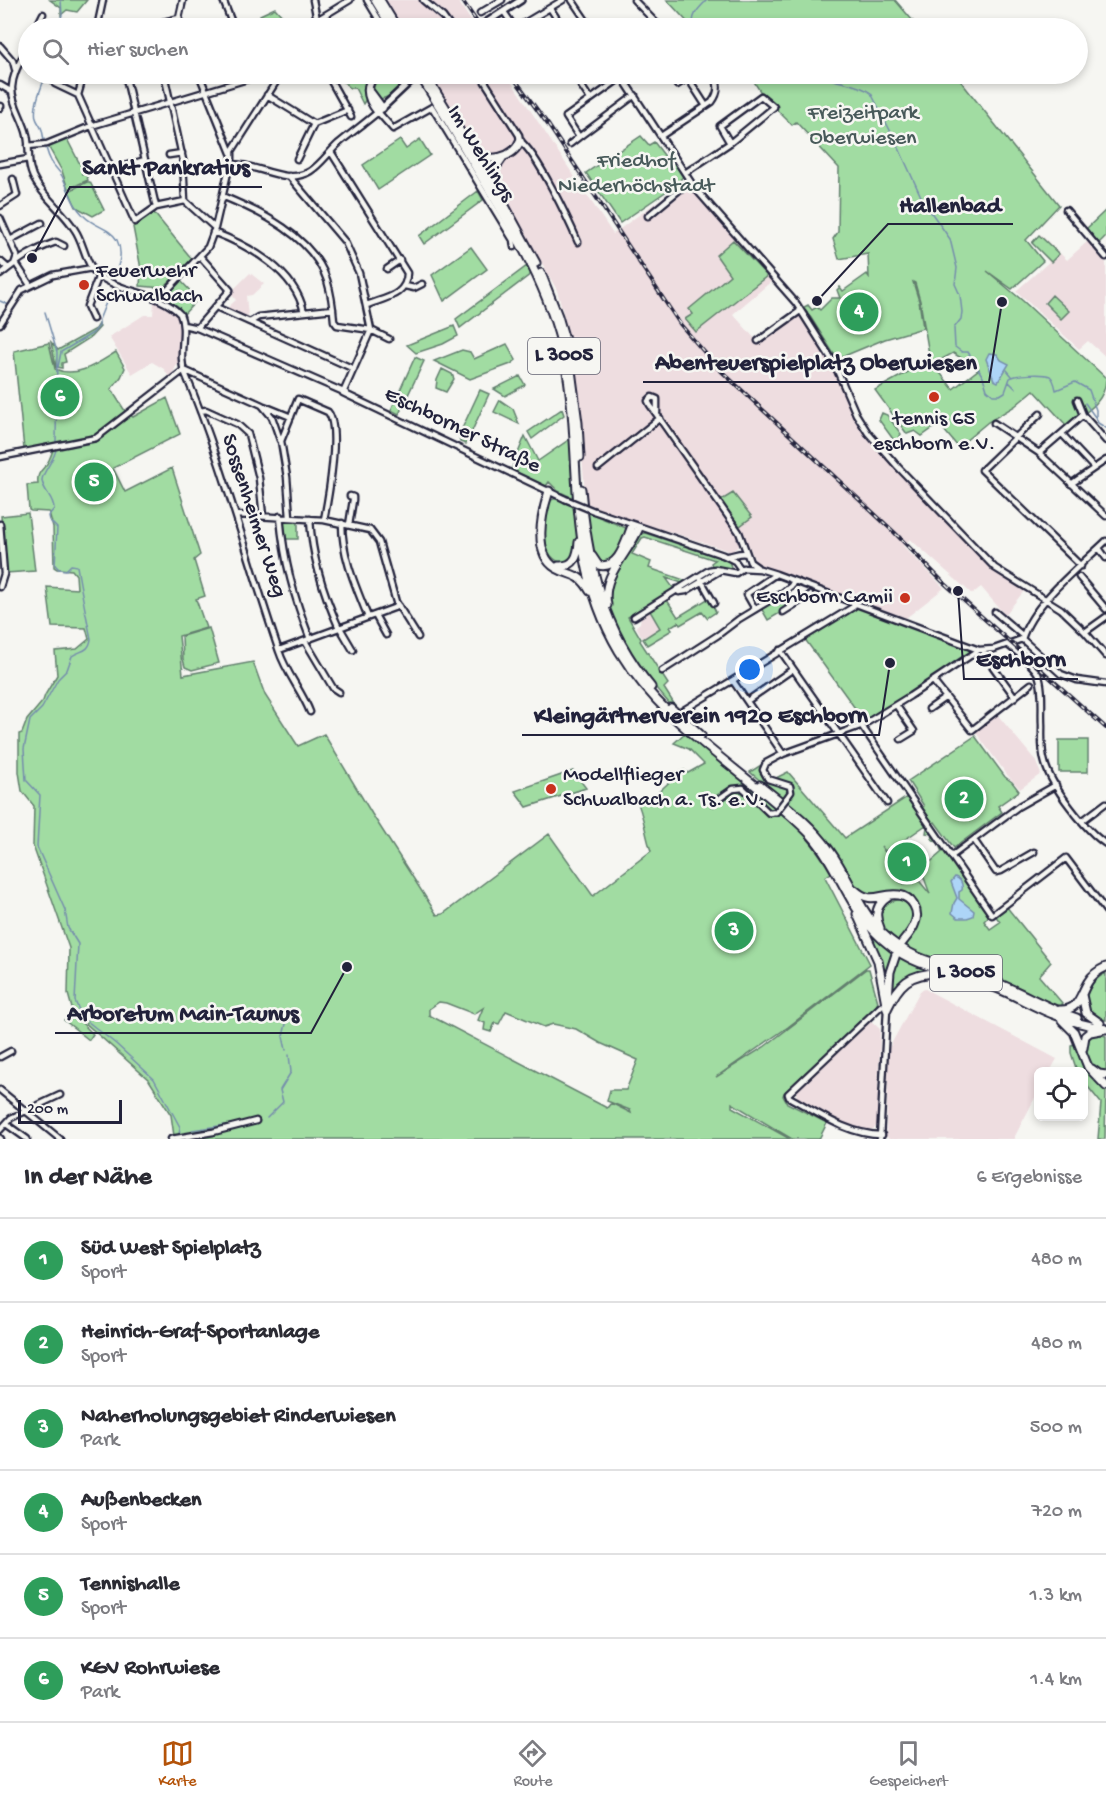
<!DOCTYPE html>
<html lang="de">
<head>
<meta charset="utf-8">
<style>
	:root { --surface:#fff; --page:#f2f2f3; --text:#2b2b33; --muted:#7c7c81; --line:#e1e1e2; --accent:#b45309 }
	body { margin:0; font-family:"Gochi Hand",sans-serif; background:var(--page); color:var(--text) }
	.controls { position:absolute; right:18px; bottom:18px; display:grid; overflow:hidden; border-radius:9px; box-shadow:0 3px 9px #0003 }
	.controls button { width:54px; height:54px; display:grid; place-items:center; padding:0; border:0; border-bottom:2px solid var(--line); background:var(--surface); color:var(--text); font:30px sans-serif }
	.scale { position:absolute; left:18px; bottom:15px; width:104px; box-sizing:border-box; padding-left:6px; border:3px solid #22223b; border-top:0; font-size:16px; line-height:21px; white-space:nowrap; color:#22223b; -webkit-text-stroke:4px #f6f6f2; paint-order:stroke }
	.you { position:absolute; left:750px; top:670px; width:21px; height:21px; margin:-15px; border:4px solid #fff; border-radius:50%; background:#1a73e8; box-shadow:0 0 0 9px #1a73e833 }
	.badge { display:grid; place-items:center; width:39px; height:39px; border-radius:50%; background:var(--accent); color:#fff; font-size:20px; font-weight:700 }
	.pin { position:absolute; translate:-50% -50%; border:3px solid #fff; box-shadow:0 2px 6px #0006 }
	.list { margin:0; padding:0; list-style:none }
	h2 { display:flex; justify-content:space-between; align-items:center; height:78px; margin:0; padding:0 24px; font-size:26px }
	h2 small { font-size:20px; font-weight:400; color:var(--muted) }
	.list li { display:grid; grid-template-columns:39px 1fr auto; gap:18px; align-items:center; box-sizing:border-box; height:84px; padding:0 24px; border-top:2px solid var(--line) }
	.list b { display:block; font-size:22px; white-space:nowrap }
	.list p { margin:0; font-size:20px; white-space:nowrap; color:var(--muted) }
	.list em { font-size:20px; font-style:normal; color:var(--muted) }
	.icon { flex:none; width:33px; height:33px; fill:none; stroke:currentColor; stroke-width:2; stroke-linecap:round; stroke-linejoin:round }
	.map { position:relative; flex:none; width:1106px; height:1139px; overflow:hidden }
	.search { position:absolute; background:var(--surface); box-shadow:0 3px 9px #0003; left:18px; right:18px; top:18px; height:66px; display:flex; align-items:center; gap:15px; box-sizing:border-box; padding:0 21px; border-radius:33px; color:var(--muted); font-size:22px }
	.sheet { height:582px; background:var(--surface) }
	nav { display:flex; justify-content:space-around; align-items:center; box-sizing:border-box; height:84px; border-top:2px solid var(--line); background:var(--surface); font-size:16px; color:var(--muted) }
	nav a { display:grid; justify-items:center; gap:3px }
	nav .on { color:var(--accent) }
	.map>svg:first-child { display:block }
</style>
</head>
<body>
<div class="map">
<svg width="1106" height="1139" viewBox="0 0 1106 1139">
	<rect width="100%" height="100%" fill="#f6f6f2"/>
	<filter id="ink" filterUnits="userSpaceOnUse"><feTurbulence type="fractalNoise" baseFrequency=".0167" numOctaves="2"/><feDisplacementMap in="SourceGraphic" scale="12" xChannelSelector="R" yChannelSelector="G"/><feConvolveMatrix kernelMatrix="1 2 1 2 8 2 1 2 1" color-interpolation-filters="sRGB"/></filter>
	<g filter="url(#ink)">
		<path fill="#eedde0" d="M385 0H457L476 28H402Z
			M429 74H506L613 234 688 179 698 194 697 195 773 280 733 314 756 340 798 310 823 349 858 425 896 469 994 570 1024 591 1005 615 981 587 972 594 910 539 903 546 944 588 906 618 756 563 749 546H739L732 551H729L668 531 625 519 586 503 572 346 557 290 498 185 497 170 505 159 500 153 494 156H486L476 149Z
			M1040 234 1067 260 1088 241 1106 263V357L1088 341 1079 349 1016 291 1049 262 1032 242Z
			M250 273 264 284 252 295 246 296 248 316 240 315 226 309 236 300 230 293Z
			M154 302 159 303 179 317 181 356 170 379 164 369 152 362 132 374 109 337 144 315H153Z
			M649 611 661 628 643 639 636 626 640 623 641 616Z
			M996 713 1035 760 1041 774 1020 789 1008 776 974 730Z
			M925 989 1057 1059 1050 1071 1038 1072V1092L1014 1138 1016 1139H889L886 1136 889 1048 920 991Z
			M871 1021 880 1029 877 1125 874 1129 865 1130 848 1126 797 1100 796 1087 865 1022Z"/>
		<path fill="#a1dca2" stroke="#627f6e" stroke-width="1.5" fill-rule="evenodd" d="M50 0H87L77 12 67 10 61 15V8Z
			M667 0H895L919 28H693Z
			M275 8 293 28H265L260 15Z
			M350 74H373L365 90 366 99 363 104 355 88H350L344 82Z
			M386 74H410V75C403 85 391 99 378 99 369 87 376 80 386 74Z
			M751 74H955L1059 205 1026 240 1043 261 1012 289 987 271 1023 301 1106 378C1106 402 1085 413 1067 426L1034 390 1015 406 988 422 958 447 939 424 922 436 915 431 907 434 875 390 930 360 920 301 915 283 913 282 919 301 923 328 885 339 837 359 804 307 808 305 812 310 817 307 820 310 832 298H840L837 290 840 287 843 291 867 274 869 277 868 254 839 259 833 239 838 232 839 168 796 122 792 125C777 109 758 95 751 74ZM953 353 979 369 953 389 933 364Z
			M641 136 649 145 654 142 670 163 674 160 684 175 677 184 620 223 586 173Z
			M66 137 84 172 81 174 85 173 88 180 68 189 62 171 48 146Z
			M420 139 430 155 378 190 363 165 400 140 406 149Z
			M87 182H90L104 210 93 216 76 207 69 191Z
			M478 191 483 200 424 244 419 236Z
			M1106 210V236L1098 244 1086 229Z
			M154 213 192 259 163 288 140 286 141 269 133 227Z
			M1039 235 1059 254 1051 262 1032 243Z
			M733 240 767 276 696 332 685 319 693 314 689 309 730 275 716 255Z
			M471 247 487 269 444 301 432 275Z
			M527 266 531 274 460 328 456 319Z
			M180 280 198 299 183 315 179 307 165 298 167 293Z
			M1052 295 1069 311 1061 319 1045 303Z
			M99 324 100 327 91 337 64 354 66 362 62 363V368L56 367 51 342 58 350 96 329Z
			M454 326 458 336 443 344 416 353 407 345Z
			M49 343 55 369C77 379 98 363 116 352L125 368 121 377 111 389 125 411 133 417 167 398 180 434 113 468 125 492 172 468 200 555 194 560 205 596 196 599 206 628 179 636 183 675 253 662 265 695 298 746 324 734 372 814 437 915 443 914 549 834 593 896 651 851C645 834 644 815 636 799L650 800 680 772 684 770 688 773 704 764 689 749 674 743 686 732 788 817C807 837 817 849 831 873L825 877 870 964 788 1027 716 1077 764 1047 866 969H869L878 1002 875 1008 784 1093 783 1096 787 1103 827 1123 819 1139H792L732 1103V1107L790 1139H178L190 1134 187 1133 174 1136 171 1115 149 1080 73 1012 68 994 69 948 33 846 34 806 22 791 19 772V734L22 733 27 720 43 701 45 695 57 675 55 651 77 649 89 639 86 628 52 627 47 587 77 589 76 575 72 570 57 569 54 567 53 527 49 512 31 511 29 510 27 485 38 484C36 470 45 470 49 460 51 456 52 453 53 449L74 446 73 440 24 449 14 351ZM439 1002 446 1003 474 1014 483 1008 478 1020 485 1023 484 1030 491 1032 495 1023 499 1024 506 1011 544 1027 553 1024 576 1029 600 1043 638 1060 626 1090H610L607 1101 630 1110 631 1113 611 1103 607 1108 429 1015V1009Z
			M507 344 516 360 511 364 470 379 434 361 462 350 470 352 474 359Z
			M415 357 424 361 399 414 391 410Z
			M442 369 452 374 454 379 446 392 436 388 437 380Z
			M520 376 525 385 505 396 494 389Z
			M480 390 489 394 466 444 460 442 459 435Z
			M500 400 513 409 519 424 494 412Z
			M562 409 564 415 532 439 528 432Z
			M882 413 887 415 901 434 898 440 893 439 879 420Z
			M525 436 538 461 570 439 573 498 558 491 549 482 546 486 511 470Z
			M733 493 752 517 740 526 720 501Z
			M557 498 573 506C576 524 584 551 565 564 537 557 543 521 551 500Z
			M587 512 626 528C628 540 617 556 608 564L595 561Z
			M28 513 35 571 6 573 1 516Z
			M284 520 298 521V539H284Z
			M645 533 729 561 731 567 728 569 712 566 711 563 715 560 645 537 642 538 632 554 651 562 649 568 687 581 682 583 666 578 674 589 628 617 641 639 640 641 668 684 664 688 680 713 677 712C649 681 593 621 613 576 616 569 622 563 626 557 631 550 634 543 637 536Z
			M783 595 790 607 768 620 761 608Z
			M709 598 716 612 707 618 702 612 680 625 678 622 670 627 672 630 647 645 643 639 660 628 650 611 667 600 678 617Z
			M860 608 974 651 973 653 865 722 804 638 853 609Z
			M209 628 219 663 192 670 185 667 183 659 182 636Z
			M975 736 1005 777 1012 782 1019 791 998 806 1002 812 954 848 935 822 932 824 921 808 924 806 908 781Z
			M1059 740H1088V772H1059Z
			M761 765 772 780 788 772 845 838 907 797 990 915 984 921 990 929 1000 922 995 915 1006 906 1051 962 1039 976 1063 1004 1060 1006 1051 1003 985 973 933 959 905 947C919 927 932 907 903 893L874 897 859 892 838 855 797 812 750 772ZM926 825 927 827 926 833 933 834 932 839 938 843 942 852 927 865H924L912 848 906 852 900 843ZM898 843 923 875 930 894 916 877 905 884 900 882 899 874 881 846 885 851Z
			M573 771 586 788 527 807 515 791Z
			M893 847H897L916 874 905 881 886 852Z
			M900 899 909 904C919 919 908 929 899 942L882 927 880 914 887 903Z
			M863 922 876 938 893 952 888 971 886 989Z
			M898 957 934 972C907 975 905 977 890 1000L893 974Z
			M1106 973V1020C1078 1013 1083 984 1106 973Z
			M73 1014 93 1034 89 1040 64 1020Z
			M1097 1034 1106 1036V1071C1089 1071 1076 1039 1097 1034Z
			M1075 1044 1090 1075 1106 1089 1105 1139H1098L1101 1103 1084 1082V1072L1077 1071 1071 1053V1045Z"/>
		<path fill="#add5f7" stroke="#758dac" stroke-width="1.5" d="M989 353 997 354 1001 360 1009 364 998 382 994 380 986 359Z
			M955 877C961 879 963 884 962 890L959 892V899L974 911 973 916 967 918H958L952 913 954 903 957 898 951 882Z"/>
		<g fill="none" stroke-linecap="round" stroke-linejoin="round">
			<path stroke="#758dac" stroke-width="1.5" d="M57 28 62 15 61 0
				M695 28C689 17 699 8 707 0
				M733 28 742 26 756 28
				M47 74C42 84 33 106 36 118 37 122 41 126 42 130 44 141 46 152 51 161 54 167 59 170 62 176 69 190 72 204 84 216 93 226 110 228 117 240 124 254 118 267 113 280
				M820 74C836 84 856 82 871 93L898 146 923 201 950 239 957 268 955 284 960 295 962 312 961 319 954 328 955 347 962 352H968L983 377 987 390 993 395H1000L1005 392 1010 378C1016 374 1043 373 1050 376 1054 379 1055 385 1056 390L1075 382 1089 390 1096 410V418L1098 423 1106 428
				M0 301 9 305
				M45 312 57 352 56 444
				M58 367 61 352 93 333 99 326V320L111 290
				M1007 370 1012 376
				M1009 382 1015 388
				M1085 403 1095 417
				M56 449C55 460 41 473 42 481 44 492 54 498 54 509L48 516 49 520 57 528 55 565 59 569 66 570 71 565 77 566C81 591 86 614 91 639 89 653 80 650 72 656L67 670 58 679 42 708 30 720 24 749 26 780 40 795 37 847 65 910 68 928 78 944 75 1001 82 1017 116 1044 154 1079 180 1127 179 1135
				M286 1024 283 1036 286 1050
				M267 1118 283 1102 280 1090 291 1072 289 1055
				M192 1130 239 1123"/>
			<defs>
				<path id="minor" d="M223 0 234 28
					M313 0 317 20
					M367 0 384 28
					M423 0 443 17 451 28
					M572 0 591 28
					M634 0 661 28
					M550 8 563 28
					M504 12 515 28
					M480 13 502 0
					M36 28 43 14
					M97 28 103 0
					M138 28 179 18
					M183 28 179 18 183 0
					M311 28 317 20 350 0
					M516 28 563 0
					M28 45C22 60 13 71 12 87 11 103 24 120 27 135 31 153 25 166 37 184 48 201 65 213 75 230 84 243 85 264 98 275 123 294 158 291 180 314 188 332 177 355 185 373 223 463 247 558 279 651 286 673 302 691 310 712
					M0 46 13 61 15 69
					M84 74 78 95 135 222 156 207 185 201
					M125 74 156 207
					M164 74 183 160 185 201 215 228
					M199 74 231 153
					M327 74 351 117
					M480 74 519 135 520 141C537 153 569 221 578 242
					M545 74 548 76
					M583 74 576 78 590 99
					M620 74 694 187 796 303 834 363 856 414 868 433 898 467 995 568 1061 609 1085 632 1106 656
					M82 79 109 74
					M55 84 78 95
					M0 85 12 92
					M677 85 688 78 706 106
					M267 95 314 124 297 159
					M0 108 1 106
					M566 117 579 137 635 95
					M566 117 622 77
					M314 124 348 110
					M661 136 712 102C719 93 719 83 713 74
					M570 144 579 137
					M28 146 47 144 91 126 264 74
					M331 152 407 273C407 296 384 298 367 305
					M169 155 182 153
					M0 164 28 159
					M232 164C250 164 268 174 286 176 313 179 321 160 338 144 351 133 365 123 378 112L393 129 432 107 513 240 514 247
					M110 170 145 160
					M685 173 730 143 774 107 761 96 720 126 730 143
					M289 176 345 242 359 273 371 330 343 393
					M222 196C261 212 312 236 327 280 331 293 333 307 334 321L337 325 371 330 389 339
					M0 206 17 195 13 179
					M1066 210 1106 257
					M648 216 690 181
					M0 218 17 256 15 262
					M213 232C250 246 295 271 304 312
					M10 240 42 223
					M0 261 8 268
					M15 262 30 285
					M387 269 400 260
					M0 275C21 258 31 251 56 242L64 246
					M405 286 414 288 422 284
					M159 299 208 247 215 228 229 168 232 164V151L281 74
					M216 307 354 369
					M93 319 87 306 99 275
					M250 322 258 317 333 309
					M0 324 22 290 53 275 92 268
					M183 325 197 328 346 393
					M197 328 230 290 200 256
					M758 341 800 311
					M184 370 262 405 272 417 280 440
					M343 393 565 499
					M1077 400 1083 415 1106 441
					M264 406 291 417
					M200 411 206 410 237 424 248 434 259 478 263 516
					M657 413V399L652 397 648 401 650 405 739 532 750 562 757 567
					M1040 414 982 470 1081 566
					M994 423 1039 453 1106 516
					M1062 434 1094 468
					M1039 453 1083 415
					M0 457 96 438 184 370
					M598 468 660 418
					M1071 484 1106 460
					M594 511 723 555 735 561 740 568 760 569 776 574 979 650 994 649 1022 639
					M237 515 324 520 370 530 379 542 396 602 418 637
					M280 516C284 562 294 597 310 639
					M290 517 287 477 281 441 298 399 328 412C341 428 328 499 324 520
					M310 519C312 557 323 593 339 628
					M342 523C342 557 356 587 368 617
					M0 524 4 574 0 587
					M349 525 353 500V497L350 496
					M1099 548 1106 558
					M727 556C734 556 740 551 747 554
					M1079 577 1106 609
					M701 580 714 603
					M677 589 679 592 686 591 721 570
					M782 593 791 607
					M755 609 747 595 748 593 776 574
					M783 612 810 595
					M995 612 1023 636
					M375 615 386 635
					M634 617 709 570 715 569 736 573 743 568
					M340 628 353 650
					M1085 632 1106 617
					M1022 639C1033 603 1079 567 1106 541
					M1022 639 1061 674 1077 680 1106 684
					M305 641 333 688 339 692
					M1008 645C1018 653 1032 663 1038 674 1044 688 1041 710 1042 725 1042 738 1041 751 1045 763 1051 786 1086 831 1106 844
					M279 650 399 606
					M780 650 887 803
					M984 651 985 656 1015 697
					M662 671 718 635 739 619 782 593 791 586 794 581
					M733 681 783 754
					M933 681 972 730 1031 684
					M747 701 793 669
					M896 705 914 731 901 739
					M929 709 946 697
					M682 711 853 607 855 603
					M861 725 992 915 1066 858 1106 911
					M786 799 791 792 790 786 768 779 763 770 766 763 783 754 863 725 910 696 979 650
					M713 803 733 789 743 788 769 813 776 812
					M1082 821 1106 803
					M974 840 996 872 1001 871 1034 852
					M953 855 1019 806 1056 785
					M881 1006 788 1094 789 1097C818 1113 848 1135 882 1135
					M0 1057 11 1051
					M0 1090 60 1139
					M6 1124 27 1139
					M0 1130 11 1118 60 1095
					M0 1138 1 1139
					M171 1139 213 1132 256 1121
					M880 1139 887 1009"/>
				<path id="major" d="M478 28 521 0
					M381 109 418 74"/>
				<path id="highway" d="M375 0 392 28
					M380 0 397 28
					M375 74C364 87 367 99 378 112
					M419 74C441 108 461 143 482 178 516 234 550 290 564 355 585 457 562 555 619 651 666 729 749 772 811 835 837 864 847 903 874 931 910 970 946 968 991 986 1014 994 1035 1008 1058 1016 1073 1022 1090 1026 1106 1029
					M425 74 499 195 536 263
					M371 93 382 108
					M474 152C488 163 513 159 520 141
					M495 184 494 170 503 157
					M541 273 558 316 567 347
					M571 370 578 423 580 457
					M581 489C588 564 602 628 651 687
					M549 491C542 512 532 554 556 568 572 577 579 572 590 591
					M592 556 598 565C619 571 626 540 632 526
					M559 566C575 567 578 555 579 542
					M607 605C601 575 628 554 639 528
					M671 708 701 735
					M760 785C785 805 811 824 830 851 849 877 858 908 881 932 914 965 952 965 993 981 1022 992 1048 1009 1077 1018
					M855 890C872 906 881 892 899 895 912 897 920 911 915 923 913 930 907 937 902 943
					M857 914 878 961 887 1009
					M880 928C874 915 876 905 888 897
					M1082 995 1086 1013 1100 1023
					M888 998 890 972 896 954
					M887 1009C899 984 909 973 939 973
					M1060 1010C1079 1011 1080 995 1088 982 1092 975 1099 970 1106 967
					M1062 1020 1074 1032 1088 1067 1106 1086
					M1083 1048 1085 1036 1090 1032 1101 1030
					M1092 1069 1099 1074 1106 1075"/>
			</defs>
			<use href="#minor" stroke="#22223b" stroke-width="9"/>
			<use href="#major" stroke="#22223b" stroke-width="10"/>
			<use href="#highway" stroke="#22223b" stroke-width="11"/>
			<use href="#minor" stroke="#f6f6f2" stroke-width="4.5"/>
			<use href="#major" stroke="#f6f6f2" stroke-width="5"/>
			<use href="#highway" stroke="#f6f6f2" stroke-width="7"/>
			<defs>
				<path id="rail" d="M462 0 481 28
					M511 74 549 126 680 324 718 368 895 533 942 581 1106 728"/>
			</defs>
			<use href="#rail" stroke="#22223b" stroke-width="4"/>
			<use href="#rail" stroke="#f6f6f2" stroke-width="1.5" stroke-dasharray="4.5" stroke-linecap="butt"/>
			<defs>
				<path id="minor-bridge" d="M565 499 594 511
					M776 812 786 799"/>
				<path id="highway-bridge" d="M418 74 421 77"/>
			</defs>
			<use href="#minor-bridge" stroke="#22223b" stroke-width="9" stroke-linecap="butt"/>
			<use href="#highway-bridge" stroke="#22223b" stroke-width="11" stroke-linecap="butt"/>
			<use href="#minor-bridge" stroke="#f6f6f2" stroke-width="4.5"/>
			<use href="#highway-bridge" stroke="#f6f6f2" stroke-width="7"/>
		</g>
	</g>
	<g fill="#c8321e" stroke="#f6f6f2" stroke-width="2">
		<circle cx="84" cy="285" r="6"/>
		<circle cx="934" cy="397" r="6"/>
		<circle cx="905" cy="598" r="6"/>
		<circle cx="551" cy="789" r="6"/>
	</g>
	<g text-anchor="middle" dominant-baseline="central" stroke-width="5" stroke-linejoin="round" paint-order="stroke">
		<g fill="#f6f6f2" stroke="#626272" stroke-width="1.5">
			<rect x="528" y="338" width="72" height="36" rx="4.5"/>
			<rect x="930" y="955" width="72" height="36" rx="4.5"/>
		</g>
		<g font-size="21" font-weight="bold" fill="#22223b">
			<text x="564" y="356">L 3005</text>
			<text x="966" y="973">L 3005</text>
		</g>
		<g font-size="22" fill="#485a5a" stroke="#f6f6f2">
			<text x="863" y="114">Freizeitpark<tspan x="863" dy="25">Oberwiesen</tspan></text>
			<text x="636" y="162">Friedhof<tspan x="636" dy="25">Niederhöchstadt</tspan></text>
		</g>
		<g font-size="22" fill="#22223b" stroke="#f6f6f2">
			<text transform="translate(480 154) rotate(58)">Im Wehlings</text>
			<text transform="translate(462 431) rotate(26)">Eschborner Straße</text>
			<text transform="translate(253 516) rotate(72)">Sossenheimer Weg</text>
		</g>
		<g font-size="22" fill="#22223b" stroke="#f6f6f2" text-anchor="start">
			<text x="96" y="272">Feuerwehr<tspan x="96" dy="25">Schwalbach</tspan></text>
			<text x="934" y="420" text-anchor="middle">tennis 65<tspan x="934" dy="25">eschborn e.V.</tspan></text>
			<text x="893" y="598" text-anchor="end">Eschborn Camii</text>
			<text x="563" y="776">Modellflieger<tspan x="563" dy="25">Schwalbach a. Ts. e.V.</tspan></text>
		</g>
	</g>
	<path fill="none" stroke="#22223b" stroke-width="2" d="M32 258L70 187H262M817 301L888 224H1013M1002 302L989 382H643M958 591L964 679H1078M890 663L879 735H522M347 967L311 1033H55"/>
	<g fill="#22223b" stroke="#f6f6f2" stroke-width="2">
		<circle cx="32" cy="258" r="6"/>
		<circle cx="817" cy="301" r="6"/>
		<circle cx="1002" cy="302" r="6"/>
		<circle cx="958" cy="591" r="6"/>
		<circle cx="890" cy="663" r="6"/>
		<circle cx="347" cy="967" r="6"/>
	</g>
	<g font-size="24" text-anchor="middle" font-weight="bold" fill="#22223b" stroke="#f6f6f2" stroke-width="5" stroke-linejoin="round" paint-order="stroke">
		<text x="166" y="174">Sankt Pankratius</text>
		<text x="950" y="212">Hallenbad</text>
		<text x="816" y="369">Abenteuerspielplatz Oberwiesen</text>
		<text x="1021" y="666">Eschborn</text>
		<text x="701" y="722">Kleingärtnerverein 1920 Eschborn</text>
		<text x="183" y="1020">Arboretum Main-Taunus</text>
	</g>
</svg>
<div class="controls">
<button><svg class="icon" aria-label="locate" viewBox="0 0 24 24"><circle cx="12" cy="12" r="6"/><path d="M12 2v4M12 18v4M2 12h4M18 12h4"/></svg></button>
</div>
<div class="scale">200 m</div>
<div class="you"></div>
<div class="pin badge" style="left:907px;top:862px;background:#2e9e5b">1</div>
<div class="pin badge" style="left:964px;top:799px;background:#2e9e5b">2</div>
<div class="pin badge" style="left:734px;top:931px;background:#2e9e5b">3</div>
<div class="pin badge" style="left:859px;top:312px;background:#2e9e5b">4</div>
<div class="pin badge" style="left:94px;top:482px;background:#2e9e5b">5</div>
<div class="pin badge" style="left:60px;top:397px;background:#2e9e5b">6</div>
<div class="search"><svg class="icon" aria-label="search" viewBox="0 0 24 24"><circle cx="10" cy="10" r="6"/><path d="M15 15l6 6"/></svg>Hier suchen</div>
</div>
<section class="sheet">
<h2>In der Nähe<small>6 Ergebnisse</small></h2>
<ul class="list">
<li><span class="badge" style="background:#2e9e5b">1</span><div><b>Süd West Spielplatz</b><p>Sport</p></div><em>480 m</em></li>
<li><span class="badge" style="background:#2e9e5b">2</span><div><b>Heinrich-Graf-Sportanlage</b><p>Sport</p></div><em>480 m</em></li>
<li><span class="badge" style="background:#2e9e5b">3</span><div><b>Naherholungsgebiet Rinderwiesen</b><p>Park</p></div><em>500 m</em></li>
<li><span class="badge" style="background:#2e9e5b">4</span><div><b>Außenbecken</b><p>Sport</p></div><em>720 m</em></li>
<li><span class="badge" style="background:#2e9e5b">5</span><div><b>Tennishalle</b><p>Sport</p></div><em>1.3 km</em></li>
<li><span class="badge" style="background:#2e9e5b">6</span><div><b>KGV Rohrwiese</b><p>Park</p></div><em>1.4 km</em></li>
</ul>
</section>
<nav>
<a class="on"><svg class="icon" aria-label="map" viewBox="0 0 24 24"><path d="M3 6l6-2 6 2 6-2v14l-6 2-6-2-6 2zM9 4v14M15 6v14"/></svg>Karte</a>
<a><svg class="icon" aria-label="directions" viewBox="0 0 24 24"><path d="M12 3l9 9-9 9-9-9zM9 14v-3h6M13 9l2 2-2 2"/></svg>Route</a>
<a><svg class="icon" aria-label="saved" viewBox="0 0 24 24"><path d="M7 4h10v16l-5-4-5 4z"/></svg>Gespeichert</a>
</nav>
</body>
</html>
